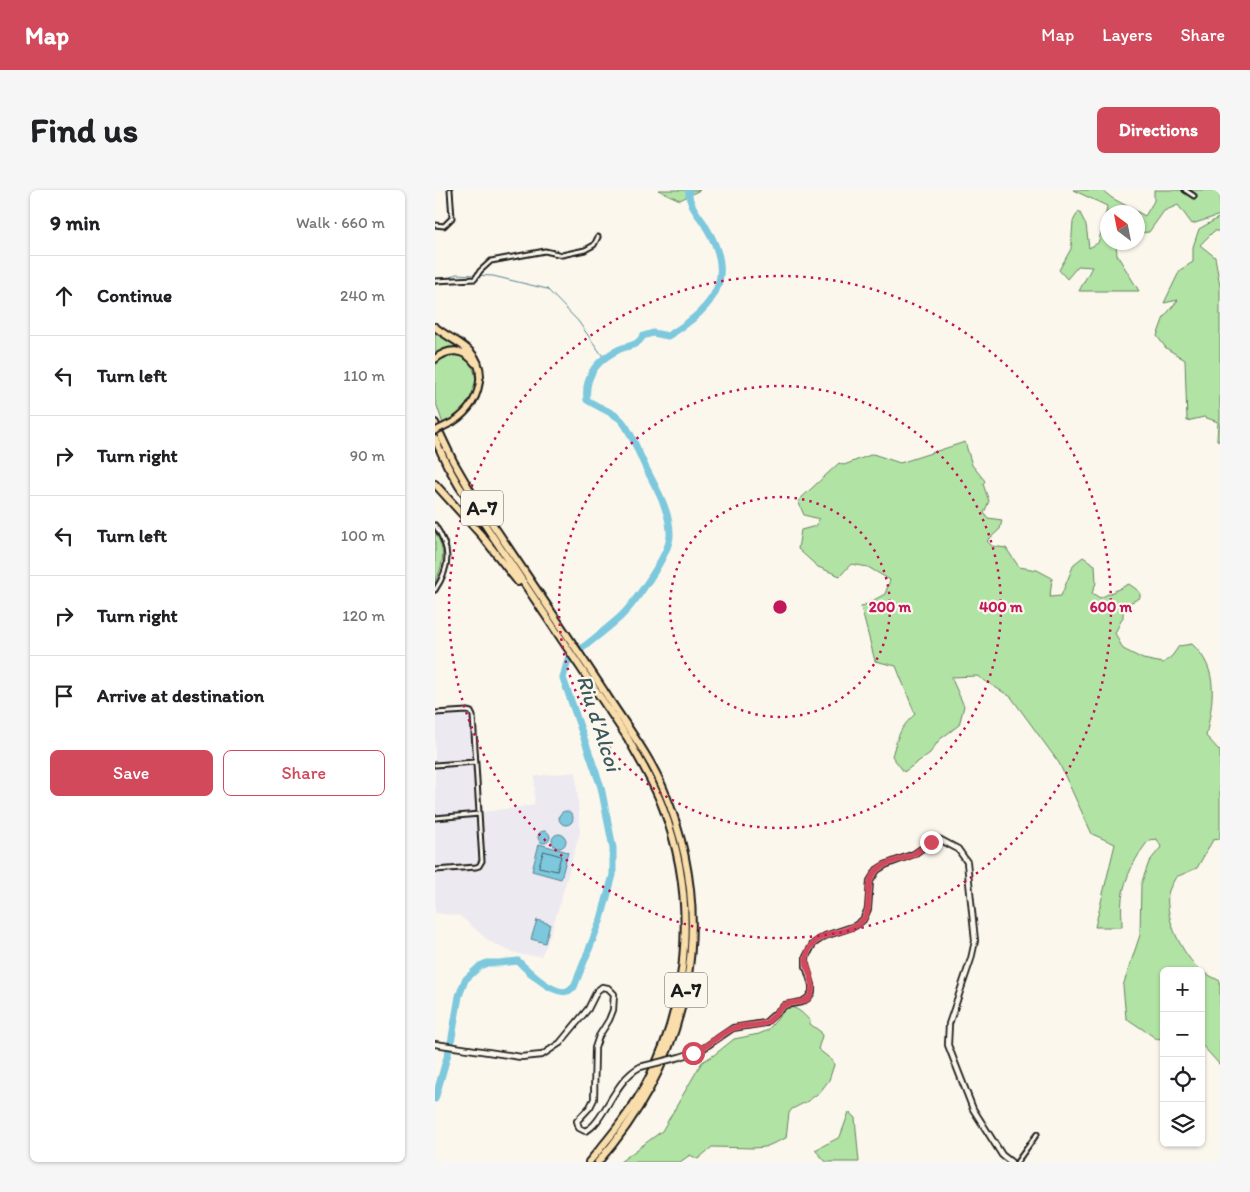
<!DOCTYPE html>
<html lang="en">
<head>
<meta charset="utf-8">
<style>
	:root { --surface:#fff; --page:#f6f6f6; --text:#202124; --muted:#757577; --line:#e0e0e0; --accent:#d1495b }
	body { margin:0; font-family:Itim,sans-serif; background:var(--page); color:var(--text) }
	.controls { position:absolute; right:15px; bottom:15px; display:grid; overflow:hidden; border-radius:8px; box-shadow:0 1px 4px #0004 }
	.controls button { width:45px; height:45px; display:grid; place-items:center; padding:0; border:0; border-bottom:1px solid var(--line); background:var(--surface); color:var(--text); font:25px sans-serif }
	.compass { position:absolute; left:665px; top:15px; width:45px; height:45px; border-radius:50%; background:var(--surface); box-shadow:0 1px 4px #0004; rotate:328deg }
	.stop { position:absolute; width:15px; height:15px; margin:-11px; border:4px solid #d1495b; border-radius:50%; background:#fff }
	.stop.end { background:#d1495b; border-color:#fff; box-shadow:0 1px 5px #0008 }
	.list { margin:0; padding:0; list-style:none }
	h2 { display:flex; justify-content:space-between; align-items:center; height:65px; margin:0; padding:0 20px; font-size:21px }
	h2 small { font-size:16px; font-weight:400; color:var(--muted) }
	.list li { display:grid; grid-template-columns:32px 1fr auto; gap:15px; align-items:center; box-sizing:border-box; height:80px; padding:0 20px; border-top:1px solid var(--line) }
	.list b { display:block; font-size:19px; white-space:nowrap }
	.list em { font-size:16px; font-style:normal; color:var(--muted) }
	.actions { display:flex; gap:10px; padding:15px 20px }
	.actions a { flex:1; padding:11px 0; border:1px solid var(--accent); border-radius:8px; text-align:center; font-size:18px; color:var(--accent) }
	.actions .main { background:var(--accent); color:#fff }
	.icon { flex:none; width:28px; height:28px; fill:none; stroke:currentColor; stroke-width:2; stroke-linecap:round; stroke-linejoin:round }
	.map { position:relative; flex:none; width:785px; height:972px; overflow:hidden; border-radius:8px }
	header { display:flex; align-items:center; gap:30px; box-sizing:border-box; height:70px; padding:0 25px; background:var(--accent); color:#fff }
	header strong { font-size:24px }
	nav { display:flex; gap:28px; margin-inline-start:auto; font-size:18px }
	.intro { display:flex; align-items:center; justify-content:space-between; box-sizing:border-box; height:120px; padding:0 30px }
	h1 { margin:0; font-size:35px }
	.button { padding:12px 22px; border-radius:8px; background:var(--accent); color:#fff; font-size:18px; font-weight:700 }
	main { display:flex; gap:30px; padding:0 30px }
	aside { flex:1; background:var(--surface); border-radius:8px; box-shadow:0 1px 4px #0004 }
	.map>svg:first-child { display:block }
</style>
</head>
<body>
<header>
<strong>Map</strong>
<nav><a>Map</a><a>Layers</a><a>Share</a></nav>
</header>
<div class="intro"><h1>Find us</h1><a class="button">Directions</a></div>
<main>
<aside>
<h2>9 min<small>Walk · 660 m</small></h2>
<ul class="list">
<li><svg class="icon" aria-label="ahead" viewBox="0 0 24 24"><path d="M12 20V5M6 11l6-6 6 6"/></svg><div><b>Continue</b></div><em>240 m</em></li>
<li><svg class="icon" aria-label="left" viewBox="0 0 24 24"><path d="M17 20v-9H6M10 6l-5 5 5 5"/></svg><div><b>Turn left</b></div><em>110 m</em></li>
<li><svg class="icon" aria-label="right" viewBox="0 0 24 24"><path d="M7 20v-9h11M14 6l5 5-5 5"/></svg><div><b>Turn right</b></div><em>90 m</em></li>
<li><svg class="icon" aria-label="left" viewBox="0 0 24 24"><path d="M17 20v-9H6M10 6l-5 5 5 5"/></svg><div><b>Turn left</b></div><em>100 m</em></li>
<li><svg class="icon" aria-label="right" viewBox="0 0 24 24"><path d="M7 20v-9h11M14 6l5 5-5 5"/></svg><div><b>Turn right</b></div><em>120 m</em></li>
<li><svg class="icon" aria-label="arrive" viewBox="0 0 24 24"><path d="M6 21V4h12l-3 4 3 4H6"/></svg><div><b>Arrive at destination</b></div></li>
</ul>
<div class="actions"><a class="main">Save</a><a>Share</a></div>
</aside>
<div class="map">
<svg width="785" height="972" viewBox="0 0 785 972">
	<rect width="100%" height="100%" fill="#fbf7ec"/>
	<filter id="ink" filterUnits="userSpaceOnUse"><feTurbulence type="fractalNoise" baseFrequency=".02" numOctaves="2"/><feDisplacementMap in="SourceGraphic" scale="10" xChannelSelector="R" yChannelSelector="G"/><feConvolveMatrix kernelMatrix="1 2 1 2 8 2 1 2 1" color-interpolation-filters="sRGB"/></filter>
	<g filter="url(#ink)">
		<path fill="#ede9f0" d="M40 518 48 622 99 615 100 586 141 582 145 642 123 720 112 754 106 766 88 765 71 760 54 751 25 726 0 723V520Z"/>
		<path fill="#b1e3a4" stroke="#668060" d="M223 0H265L245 10Z
			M638 0H667L677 8 710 26 719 11V0H785V25L757 34 743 15 729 21 714 42 703 43 702 22H672V52L681 53 682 65 704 101H644L657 77 643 76 632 89 624 80 636 59 638 31 644 21 651 35 654 58 663 53 670 29 672 16Z
			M785 27V41H779L765 55 780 67 785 96V252L782 250 783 232 769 227 752 231 750 170 731 158 722 146 729 127 743 110 729 113 745 80 758 72V57L764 39Z
			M0 142 5 146 8 145 28 158 14 157 0 163Z
			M16 165C43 164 46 197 34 215 28 224 17 230 8 234L0 210V176L7 168Z
			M530 252 537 275 550 291 548 294 554 311 549 323 553 328 567 330 565 339 552 351 557 356 571 358 584 377 602 380 617 388 615 407 626 406 639 374 648 367 660 375 661 393 657 403 665 408 694 394 705 402V408L688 416V427L680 443 688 459 708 469 728 473 737 466 744 456 757 454C785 480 778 511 771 546L785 561V649L778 650 762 678 741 687C738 692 734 699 733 704 730 730 747 764 766 781H729V848L722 849 691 828 688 796 705 745 706 694 714 672 726 657 722 649 714 650C701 666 690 687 687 708 686 717 687 728 687 737H660L680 654 657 644 624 573 576 507 542 486 516 487 529 516 524 535 504 550 495 563 469 582 457 566C463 546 464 539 480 524L461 476 440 471 426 417 450 404 455 390 433 377 416 374 405 386 383 377 363 359 366 340 381 336 384 329 369 325 363 311 404 273 409 275 438 264 465 273Z
			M0 341C11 362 9 372 0 393Z
			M766 781 785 791V875L766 854Z
			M352 817C361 816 369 824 375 831V834L386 842 387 846 383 859 398 871 399 875 394 890 385 902 373 911 357 919 354 923 351 948 330 957 318 958 277 957 263 969 255 965 245 972H185L227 941 267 872 279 865 299 849 324 844 333 840Z
			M414 922 420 928 424 972H391L380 960 405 947Z"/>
		<path fill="#7dc8dd" stroke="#568390" d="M124 628a7 7 0 1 1 14 0a7 7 0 1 1-14 0Z
			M103 647a6 6 0 1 1 12 0a6 6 0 1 1-12 0Z
			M117 651a7 7 0 1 1 14 0a7 7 0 1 1-14 0Z
			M104 654 133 662 126 689 97 681Z
			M102 730 115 734 110 753 96 749Z"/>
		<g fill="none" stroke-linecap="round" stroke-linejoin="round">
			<path stroke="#436169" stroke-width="1" d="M109 661 126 666 122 681 104 677Z"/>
			<path stroke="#568390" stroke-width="1" d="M12 89 21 84 58 86 112 99 143 131 169 168
				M0 95 6 92"/>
			<path stroke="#7dc8dd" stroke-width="7" d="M0 909 16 853 24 806 30 790 45 776 52 773H64L83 771C92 780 118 806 133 801 135 800 137 798 139 797L166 729 178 685V658L166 597 128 488 133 469C150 456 167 443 183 429 198 416 234 365 235 346 236 324 223 301 213 282 205 268 196 239 185 229 176 221 162 217 152 210 149 185 163 169 185 159 196 155 202 156 208 146L218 143 233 146C278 119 303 88 271 37 265 26 252 14 254 0"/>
			<defs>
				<path id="minor" d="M750 0 759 6
					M0 35 9 36 17 28 15 0
					M0 91 40 89 45 81 56 71 110 61 127 65 150 60 159 55 163 47
					M0 335C16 359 16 376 0 400
					M0 523 32 521 36 522 38 526 47 671 44 676 41 677 0 680
					M0 575 40 572
					M0 628 44 624
					M582 972 602 944"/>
				<path id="tertiary" d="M0 854 86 867 107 865 125 853 153 819 162 801 167 797 173 798 179 804 178 820 174 830 164 846 160 858 159 909 155 917 142 931 144 938 150 941C168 935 179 890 205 877
					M245 867 266 860 298 838 330 833 350 815 367 812 373 808 377 802V795L371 776V767L378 754 390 746 420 736 428 730 433 719 435 691 442 680 450 675 479 664 496 652 503 649 506 650 523 659 532 672 540 751 536 769 514 834 513 855 538 919 567 965 576 972"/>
				<path id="primary" d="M18 232C35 221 44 206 45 186"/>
				<path id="motorway" d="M0 137C18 152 45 158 45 186
					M0 169C13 158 29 158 40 173
					M0 233 18 271 36 302C80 368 125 434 169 501 189 533 213 563 228 598 284 729 256 866 163 972
					M0 249 12 275 24 296 192 547C205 570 219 593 228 618 261 703 256 804 215 886 199 918 177 945 154 972
					M0 294 47 346 83 392"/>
			</defs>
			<use href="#minor" stroke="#1c1c1c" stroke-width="7"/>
			<use href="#tertiary" stroke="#1c1c1c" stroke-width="8"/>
			<use href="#primary" stroke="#1c1c1c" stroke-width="9"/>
			<use href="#motorway" stroke="#1c1c1c" stroke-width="10"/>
			<use href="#minor" stroke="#fbf7ec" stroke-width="3"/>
			<use href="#tertiary" stroke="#fbf7ec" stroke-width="4.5"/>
			<use href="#primary" stroke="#f9ddab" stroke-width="5"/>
			<use href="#motorway" stroke="#f9ddab" stroke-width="6"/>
			<defs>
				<path id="tertiary-bridge" d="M205 877 245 867"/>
				<path id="primary-bridge" d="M0 241 18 232"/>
			</defs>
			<use href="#tertiary-bridge" stroke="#1c1c1c" stroke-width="8" stroke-linecap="butt"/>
			<use href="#primary-bridge" stroke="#1c1c1c" stroke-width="9" stroke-linecap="butt"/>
			<use href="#tertiary-bridge" stroke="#fbf7ec" stroke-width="4.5"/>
			<use href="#primary-bridge" stroke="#f9ddab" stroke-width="5"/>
		</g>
	</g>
	<g fill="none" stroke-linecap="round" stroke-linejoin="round" filter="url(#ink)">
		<path stroke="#d1495b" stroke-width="6" d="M258 863C273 857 283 845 297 839 307 834 320 837 330 833 339 829 342 819 350 815 359 811 372 815 376 804 383 786 361 773 378 754 391 740 413 744 426 732 439 720 429 699 438 685 445 672 465 671 477 665 484 661 490 656 496 652"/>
	</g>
	<g fill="none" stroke="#c2185b" stroke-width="2.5" stroke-dasharray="2.5 5">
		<circle cx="345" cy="417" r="110"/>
		<circle cx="345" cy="417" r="221"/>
		<circle cx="345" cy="417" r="331"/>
	</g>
	<g text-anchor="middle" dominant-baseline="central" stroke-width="4.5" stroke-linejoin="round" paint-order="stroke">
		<g fill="#fbf7ec" stroke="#5f5e5a" stroke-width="1">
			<rect x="26" y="300.5" width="42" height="35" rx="4"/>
			<rect x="230" y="782.5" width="42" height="35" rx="4"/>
		</g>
		<g font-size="20" font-weight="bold" fill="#1c1c1c">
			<text x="47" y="318">A-7</text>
			<text x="251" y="800">A-7</text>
		</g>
		<g font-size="22" font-style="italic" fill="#3e5860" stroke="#fbf7ec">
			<text transform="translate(164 533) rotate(72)">Riu d'Alcoi</text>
		</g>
	</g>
	<circle cx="345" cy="417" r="8" fill="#c2185b" stroke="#fbf7ec" stroke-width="2.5"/>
	<g font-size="15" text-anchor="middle" font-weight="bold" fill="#c2185b" stroke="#fbf7ec" stroke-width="4.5" stroke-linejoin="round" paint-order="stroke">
		<text x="455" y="422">200 m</text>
		<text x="566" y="422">400 m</text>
		<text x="676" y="422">600 m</text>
	</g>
</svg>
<div class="controls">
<button>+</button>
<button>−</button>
<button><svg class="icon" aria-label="locate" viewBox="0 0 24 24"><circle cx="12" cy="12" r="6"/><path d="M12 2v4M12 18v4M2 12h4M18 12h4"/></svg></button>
<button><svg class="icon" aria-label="layers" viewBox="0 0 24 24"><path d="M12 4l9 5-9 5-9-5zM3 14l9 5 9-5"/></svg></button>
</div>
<svg class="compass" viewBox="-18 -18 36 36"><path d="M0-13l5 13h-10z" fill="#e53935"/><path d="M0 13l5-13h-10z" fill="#757577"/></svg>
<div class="stop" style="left:258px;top:863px"></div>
<div class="stop end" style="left:496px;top:652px"></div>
</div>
</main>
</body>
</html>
